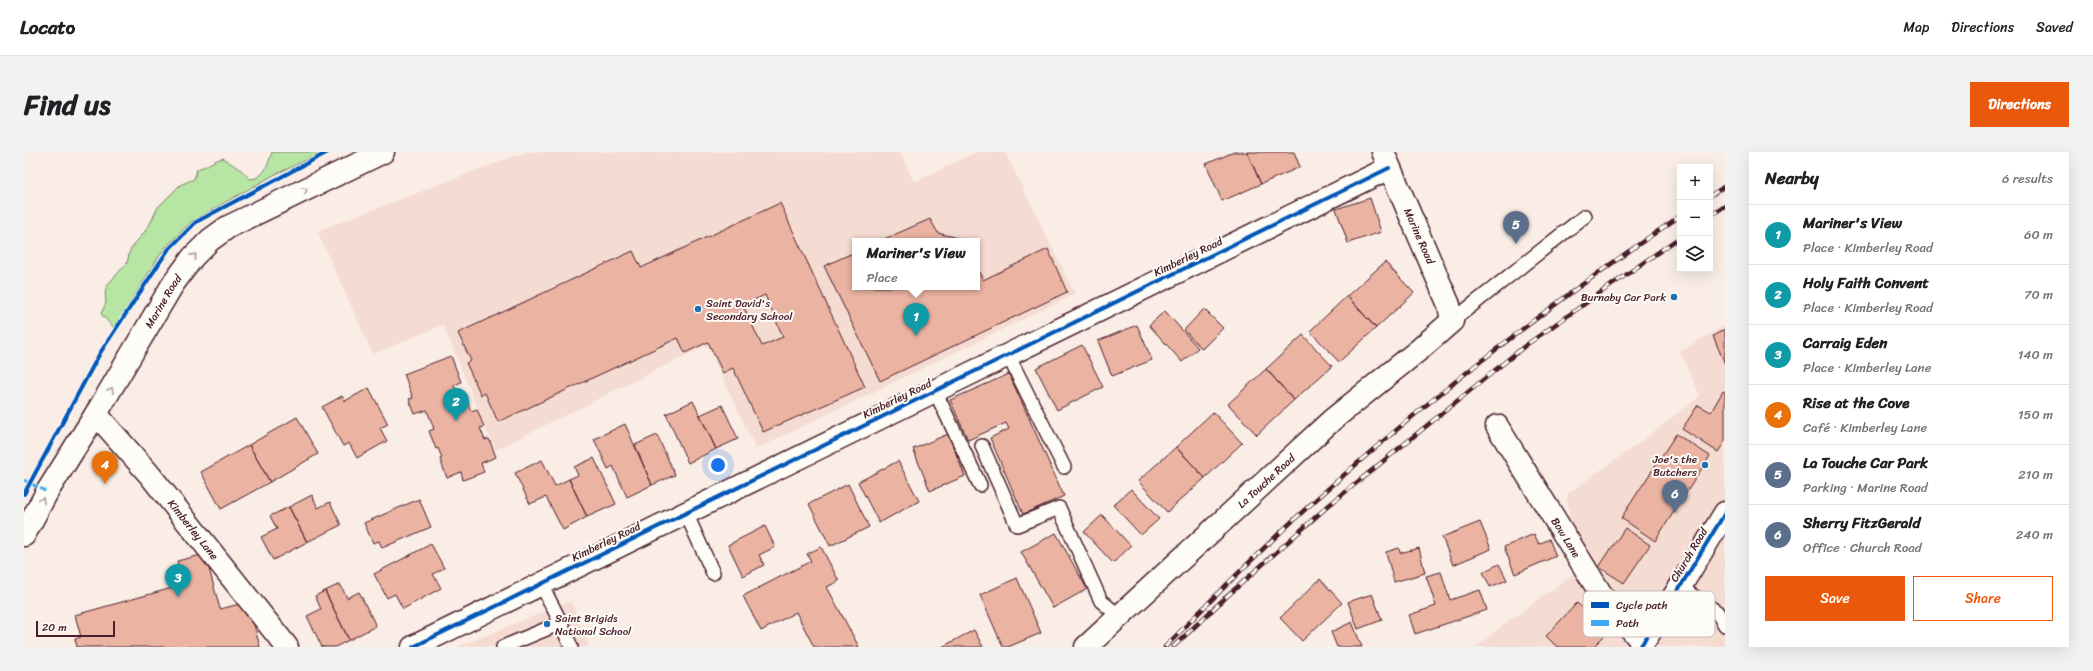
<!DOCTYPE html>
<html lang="en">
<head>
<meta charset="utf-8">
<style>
	:root { --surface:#fff; --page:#f2f2f2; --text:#202124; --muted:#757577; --line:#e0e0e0; --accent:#ea580c }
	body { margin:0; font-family:Sriracha,sans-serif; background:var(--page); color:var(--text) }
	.controls { position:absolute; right:12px; top:12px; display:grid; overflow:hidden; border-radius:0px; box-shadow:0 4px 16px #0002 }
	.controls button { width:36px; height:36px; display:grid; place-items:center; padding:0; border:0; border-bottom:1px solid var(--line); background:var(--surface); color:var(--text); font:20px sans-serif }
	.scale { position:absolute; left:12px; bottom:10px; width:79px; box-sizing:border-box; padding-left:4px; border:2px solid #4a1f2b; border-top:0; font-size:11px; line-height:14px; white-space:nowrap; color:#4a1f2b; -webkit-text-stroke:3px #fdfcf7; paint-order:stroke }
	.you { position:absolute; left:694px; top:313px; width:14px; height:14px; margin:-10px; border:3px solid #fff; border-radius:50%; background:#1a73e8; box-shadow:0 0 0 6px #1a73e833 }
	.badge { display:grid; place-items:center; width:26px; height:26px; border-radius:50%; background:var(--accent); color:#fff; font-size:13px; font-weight:700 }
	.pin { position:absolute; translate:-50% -33px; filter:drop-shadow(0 1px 2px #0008) }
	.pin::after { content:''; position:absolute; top:21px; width:14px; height:12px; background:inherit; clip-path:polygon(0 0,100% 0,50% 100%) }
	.popup { position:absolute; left:828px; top:86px; width:128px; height:52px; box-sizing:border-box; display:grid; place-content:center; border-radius:0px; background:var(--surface); filter:drop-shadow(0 1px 3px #0005); font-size:13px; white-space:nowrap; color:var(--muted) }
	.popup b { font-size:15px; color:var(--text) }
	.popup::after { content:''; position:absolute; left:50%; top:100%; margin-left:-8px; border:8px solid transparent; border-top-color:var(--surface) }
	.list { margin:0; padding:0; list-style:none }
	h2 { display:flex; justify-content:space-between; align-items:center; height:52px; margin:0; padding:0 16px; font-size:17px }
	h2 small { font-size:13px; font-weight:400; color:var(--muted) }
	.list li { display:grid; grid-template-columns:26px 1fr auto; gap:12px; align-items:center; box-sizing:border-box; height:60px; padding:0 16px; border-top:1px solid var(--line) }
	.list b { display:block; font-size:15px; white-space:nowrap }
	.list p { margin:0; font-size:13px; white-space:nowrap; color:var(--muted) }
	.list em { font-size:13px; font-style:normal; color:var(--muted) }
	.actions { display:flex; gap:8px; padding:12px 16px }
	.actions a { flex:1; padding:9px 0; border:1px solid var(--accent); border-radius:0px; text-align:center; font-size:14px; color:var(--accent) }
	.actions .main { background:var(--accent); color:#fff }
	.icon { flex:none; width:22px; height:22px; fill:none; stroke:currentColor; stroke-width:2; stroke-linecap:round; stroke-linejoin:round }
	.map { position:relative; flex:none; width:1701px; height:495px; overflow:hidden; border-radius:0px }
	header { display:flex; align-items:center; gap:24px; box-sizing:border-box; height:56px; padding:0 20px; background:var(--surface); border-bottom:1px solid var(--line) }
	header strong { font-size:19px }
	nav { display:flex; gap:22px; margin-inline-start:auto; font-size:14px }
	.intro { display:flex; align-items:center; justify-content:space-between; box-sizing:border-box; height:96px; padding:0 24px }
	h1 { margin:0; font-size:28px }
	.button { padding:10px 18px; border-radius:0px; background:var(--accent); color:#fff; font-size:14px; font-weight:700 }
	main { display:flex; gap:24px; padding:0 24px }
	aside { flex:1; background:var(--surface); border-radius:0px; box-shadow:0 4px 16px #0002 }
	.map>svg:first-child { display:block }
</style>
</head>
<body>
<header>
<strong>Locato</strong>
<nav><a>Map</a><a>Directions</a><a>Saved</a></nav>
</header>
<div class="intro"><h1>Find us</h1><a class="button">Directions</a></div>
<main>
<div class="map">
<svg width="1701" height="495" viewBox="0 0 1701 495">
	<rect width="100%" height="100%" fill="#f9ede6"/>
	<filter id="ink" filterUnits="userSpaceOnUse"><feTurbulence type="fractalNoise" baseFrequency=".025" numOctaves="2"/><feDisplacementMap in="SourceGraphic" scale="8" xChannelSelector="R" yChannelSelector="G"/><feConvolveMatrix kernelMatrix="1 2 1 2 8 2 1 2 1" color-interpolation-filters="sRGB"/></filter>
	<g filter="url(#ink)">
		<path fill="#f5dcd2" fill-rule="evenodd" d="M501 0H876L890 30 953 0H981L1051 142 732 297 683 193 471 298 419 173 349 202 293 79ZM831 89H953V135H831Z
			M1701 173V495H1452L1479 473 1551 421 1543 342 1622 286 1676 244 1656 200Z
			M547 449 565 495H433Z"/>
		<path fill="#b6e5a4" stroke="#808268" d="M248 0H299L250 23 168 69 139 98 90 176 77 162 82 151 81 139 84 132 103 111 106 98 125 74 134 55 156 33 170 27 173 17C183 15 189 8 199 6L217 18 226 27C241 26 244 12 248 0Z"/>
		<path fill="#ebb3a2" stroke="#4a1f2b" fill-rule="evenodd" d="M1210 0H1223L1237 32 1198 49 1182 12Z
			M1223 0H1270L1276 15 1237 32Z
			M1346 46 1357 80 1324 91 1312 57Z
			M756 51 841 235 739 280 709 216 699 221 684 190 661 201 654 186 474 270 461 241 457 243 442 211 447 209 434 181 609 99 617 116ZM741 143 759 185 738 194 719 153Z
			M906 67 914 81 938 87 939 89H856Z
			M1024 97 1043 140 856 229 800 114 831 100V135H953V116L959 128Z
			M1361 110 1390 141 1352 176 1323 144Z
			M1323 144 1352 176 1315 210 1286 179Z
			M1180 157 1199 176 1178 197 1160 178Z
			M1141 159 1174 196 1158 210 1125 173Z
			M1113 173 1128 208 1088 224 1074 189Z
			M1701 177V212L1689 184Z
			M1279 183 1308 214 1270 248 1242 217Z
			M1058 193 1079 235 1033 258 1012 216Z
			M427 204 437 230 430 233 436 248 442 246 447 259 453 257 460 275 456 276 461 288 465 287 472 305 457 311 460 320 439 328 437 320 423 326 416 307 418 306 414 296 412 297 405 279 410 277 403 258 391 262 385 247 389 246 380 222Z
			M1242 217 1270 248 1233 283 1204 252Z
			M985 222 1040 344 999 362 966 286 985 277 982 271 944 288 926 248Z
			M345 236 364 272 356 276 363 289 333 306 325 291 319 294 298 255 318 244 321 249Z
			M1699 239 1701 240V289L1694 300 1658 277 1674 253 1687 260Z
			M669 249 692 297 664 311 642 262Z
			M698 253 714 287 692 297 676 263Z
			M1189 260 1218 291 1181 326 1152 295Z
			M273 265 294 302 246 330 225 293Z
			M601 272 628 333 603 345 589 314 584 317 570 287Z
			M924 282 941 324 906 339 889 297Z
			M1652 282 1686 304 1631 389 1597 366Z
			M633 283 651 323 628 333 611 293Z
			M225 293 246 330 197 357 177 320Z
			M1152 295 1181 326 1143 360 1114 329Z
			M570 306 592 352 563 365 545 327 554 323 550 315Z
			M518 308 531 334 545 327 563 365 539 378 522 345 506 352 491 321Z
			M874 309 895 349 855 371 834 330Z
			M824 332 845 375 806 394 785 352Z
			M1107 337 1135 367 1117 383 1089 353Z
			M288 343 294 356 306 350 317 373 283 390 265 355Z
			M395 347 407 375 358 396 355 389 349 391 340 371Z
			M265 355 283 390 249 408 237 385 253 377 246 364Z
			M1078 363 1107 394 1089 411 1060 380Z
			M1456 370 1467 397 1429 413 1418 385Z
			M741 374 751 395 735 403 740 413 719 424 704 393Z
			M1601 376 1626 393 1600 431 1575 415Z
			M1032 381 1063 437 1029 456 997 400Z
			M1510 382 1515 392 1525 387 1532 404 1491 422 1480 395Z
			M407 392 420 416 409 422 417 436 379 457 371 442 363 446 350 422Z
			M797 395 815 429 803 435 835 495H790L772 460 737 479 719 444 787 409 783 402Z
			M1375 396 1376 401 1395 396 1401 421 1370 430 1362 400Z
			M181 402 196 457 224 450 236 495H53L51 487 57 485 51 463 159 433 153 409Z
			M1475 412 1483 428 1466 435 1459 420Z
			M1417 420 1426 448 1456 438 1463 458 1391 482 1385 463 1412 454 1402 424Z
			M993 426 1017 481 984 495H979L956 443Z
			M1296 427 1318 451 1278 489 1256 466Z
			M316 432 323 446 335 440 352 474 325 488 301 439Z
			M301 439 325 488 311 495H298L283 464 297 457 291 444Z
			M1348 442 1358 468 1334 477 1324 450Z
			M1553 451 1584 480 1569 495H1533L1522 484Z
			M1328 470 1338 495H1313L1307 480Z
			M950 478 959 495H918Z"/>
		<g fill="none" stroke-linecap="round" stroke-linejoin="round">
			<defs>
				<path id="service" d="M1428 169 1561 64
					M984 203 1040 315
					M911 239 956 333
					M958 294 993 373 1035 356 1077 449 1095 464
					M662 361 689 421
					M1656 435 1693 460 1701 473
					M537 471 547 495
					M479 495 537 471 517 432"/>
				<g id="minor">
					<path id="s1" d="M72 262 125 322 263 495"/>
					<path id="s2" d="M1473 274 1577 442 1619 491"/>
					<path id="s3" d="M0 383 23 340 72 262 149 132 169 105 186 88 204 75 359 0"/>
					<path d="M389 495 1365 16"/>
					<path id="s4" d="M1062 495 1308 268 1396 197 1428 169 1425 153 1359 0"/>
				</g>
				<path id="secondary" d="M1616 495 1656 435 1701 361"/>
			</defs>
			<use href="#service" stroke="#4a1f2b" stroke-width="16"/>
			<use href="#minor" stroke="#4a1f2b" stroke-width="25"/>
			<use href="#secondary" stroke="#4a1f2b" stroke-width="25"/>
			<use href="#service" stroke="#fdfcf7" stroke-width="13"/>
			<use href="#minor" stroke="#fdfcf7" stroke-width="22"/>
			<use href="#secondary" stroke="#fdfcf7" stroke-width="22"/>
			<defs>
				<path id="rail" d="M1686 44 1701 34
					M1686 64 1701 54
					M1141 495C1192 443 1242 392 1296 344 1409 243 1530 149 1656 64
					M1149 495 1201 446 1304 354 1502 193 1656 85"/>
			</defs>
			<use href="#rail" stroke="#4a1f2b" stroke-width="4.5"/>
			<use href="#rail" stroke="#fdfcf7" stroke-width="3" stroke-dasharray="9" stroke-linecap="butt"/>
			<path stroke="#3fa9f5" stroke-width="3" stroke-dasharray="6 3" stroke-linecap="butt" d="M0 328 23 340"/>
			<defs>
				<path id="cycleway" d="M0 342 76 201 144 98 172 70 304 0
					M389 495 1365 16
					M1616 495 1656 435 1701 361"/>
			</defs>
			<use href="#cycleway" stroke="#fdfcf7" stroke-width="6"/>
			<use href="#cycleway" stroke="#0057b8" stroke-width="4"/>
		</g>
		<defs><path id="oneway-chevron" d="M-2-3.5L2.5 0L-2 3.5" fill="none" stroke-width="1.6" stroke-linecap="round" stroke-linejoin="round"/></defs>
		<g stroke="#ac999b">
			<use href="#oneway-chevron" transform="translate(281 38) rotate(-26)"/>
			<use href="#oneway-chevron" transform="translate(170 104) rotate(-48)"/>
			<use href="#oneway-chevron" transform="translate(87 238) rotate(-59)"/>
			<use href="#oneway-chevron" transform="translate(18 348) rotate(-62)"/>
		</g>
	</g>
	<g fill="#1f6fb2" stroke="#fdfcf7" stroke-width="1.5">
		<circle cx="1650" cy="145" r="4"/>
		<circle cx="674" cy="157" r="4"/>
		<circle cx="1681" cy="313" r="4"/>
		<circle cx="523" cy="472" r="4"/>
	</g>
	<g text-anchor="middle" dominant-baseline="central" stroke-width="4" stroke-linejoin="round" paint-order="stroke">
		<g font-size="11" fill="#4a1f2b" stroke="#fdfcf7">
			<text transform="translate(1395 84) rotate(66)">Marine Road</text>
			<text transform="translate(1164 105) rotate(-26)">Kimberley Road</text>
			<text stroke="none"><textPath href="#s3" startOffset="272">Marine Road</textPath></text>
			<text transform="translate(873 247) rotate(-26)">Kimberley Road</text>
			<text stroke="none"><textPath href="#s4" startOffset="245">La Touche Road</textPath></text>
			<text stroke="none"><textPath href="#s1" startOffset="151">Kimberley Lane</textPath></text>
			<text stroke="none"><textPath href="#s2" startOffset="131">Bow Lane</textPath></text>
			<text transform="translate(582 390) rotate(-26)">Kimberley Road</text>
			<text transform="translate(1665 403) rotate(-59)">Church Road</text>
		</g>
		<g font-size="11" fill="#4a1f2b" stroke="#fdfcf7" text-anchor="end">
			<text x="1642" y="145">Burnaby Car Park</text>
			<text x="682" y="151" text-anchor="start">Saint David's<tspan x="682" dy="13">Secondary School</tspan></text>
			<text x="1673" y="307">Joe's the<tspan x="1673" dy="13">Butchers</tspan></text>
			<text x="531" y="466" text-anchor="start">Saint Brigids<tspan x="531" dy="13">National School</tspan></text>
		</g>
	</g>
	<rect x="1559" y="439" width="132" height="46" rx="6" fill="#fdfcf7" stroke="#c7baba" stroke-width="1"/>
	<rect x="1567" y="450" width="18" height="6" fill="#0057b8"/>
	<rect x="1567" y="468" width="18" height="6" fill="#3fa9f5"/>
	<g font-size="11" fill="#4a1f2b">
		<text x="1592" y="457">Cycle path</text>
		<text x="1592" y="475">Path</text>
	</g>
</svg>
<div class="controls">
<button>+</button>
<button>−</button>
<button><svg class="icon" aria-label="layers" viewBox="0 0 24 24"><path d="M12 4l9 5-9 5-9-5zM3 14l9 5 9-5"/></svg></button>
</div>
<div class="scale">20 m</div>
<div class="you"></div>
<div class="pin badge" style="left:892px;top:184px;background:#0f9aa8">1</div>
<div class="popup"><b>Mariner's View</b>Place</div>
<div class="pin badge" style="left:432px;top:269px;background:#0f9aa8">2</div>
<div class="pin badge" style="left:154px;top:445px;background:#0f9aa8">3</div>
<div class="pin badge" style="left:81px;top:332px;background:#e8710a">4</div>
<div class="pin badge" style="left:1492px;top:92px;background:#5c6f8a">5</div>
<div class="pin badge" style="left:1651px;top:361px;background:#5c6f8a">6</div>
</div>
<aside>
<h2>Nearby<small>6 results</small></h2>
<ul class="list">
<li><span class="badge" style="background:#0f9aa8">1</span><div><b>Mariner's View</b><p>Place · Kimberley Road</p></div><em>60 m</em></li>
<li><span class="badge" style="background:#0f9aa8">2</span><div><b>Holy Faith Convent</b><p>Place · Kimberley Road</p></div><em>70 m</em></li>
<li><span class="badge" style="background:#0f9aa8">3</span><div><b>Carraig Eden</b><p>Place · Kimberley Lane</p></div><em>140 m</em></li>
<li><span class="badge" style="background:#e8710a">4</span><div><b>Rise at the Cove</b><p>Café · Kimberley Lane</p></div><em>150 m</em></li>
<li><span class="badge" style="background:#5c6f8a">5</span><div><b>La Touche Car Park</b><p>Parking · Marine Road</p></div><em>210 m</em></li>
<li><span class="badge" style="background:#5c6f8a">6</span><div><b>Sherry FitzGerald</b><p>Office · Church Road</p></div><em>240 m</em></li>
</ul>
<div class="actions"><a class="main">Save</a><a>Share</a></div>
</aside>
</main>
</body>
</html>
